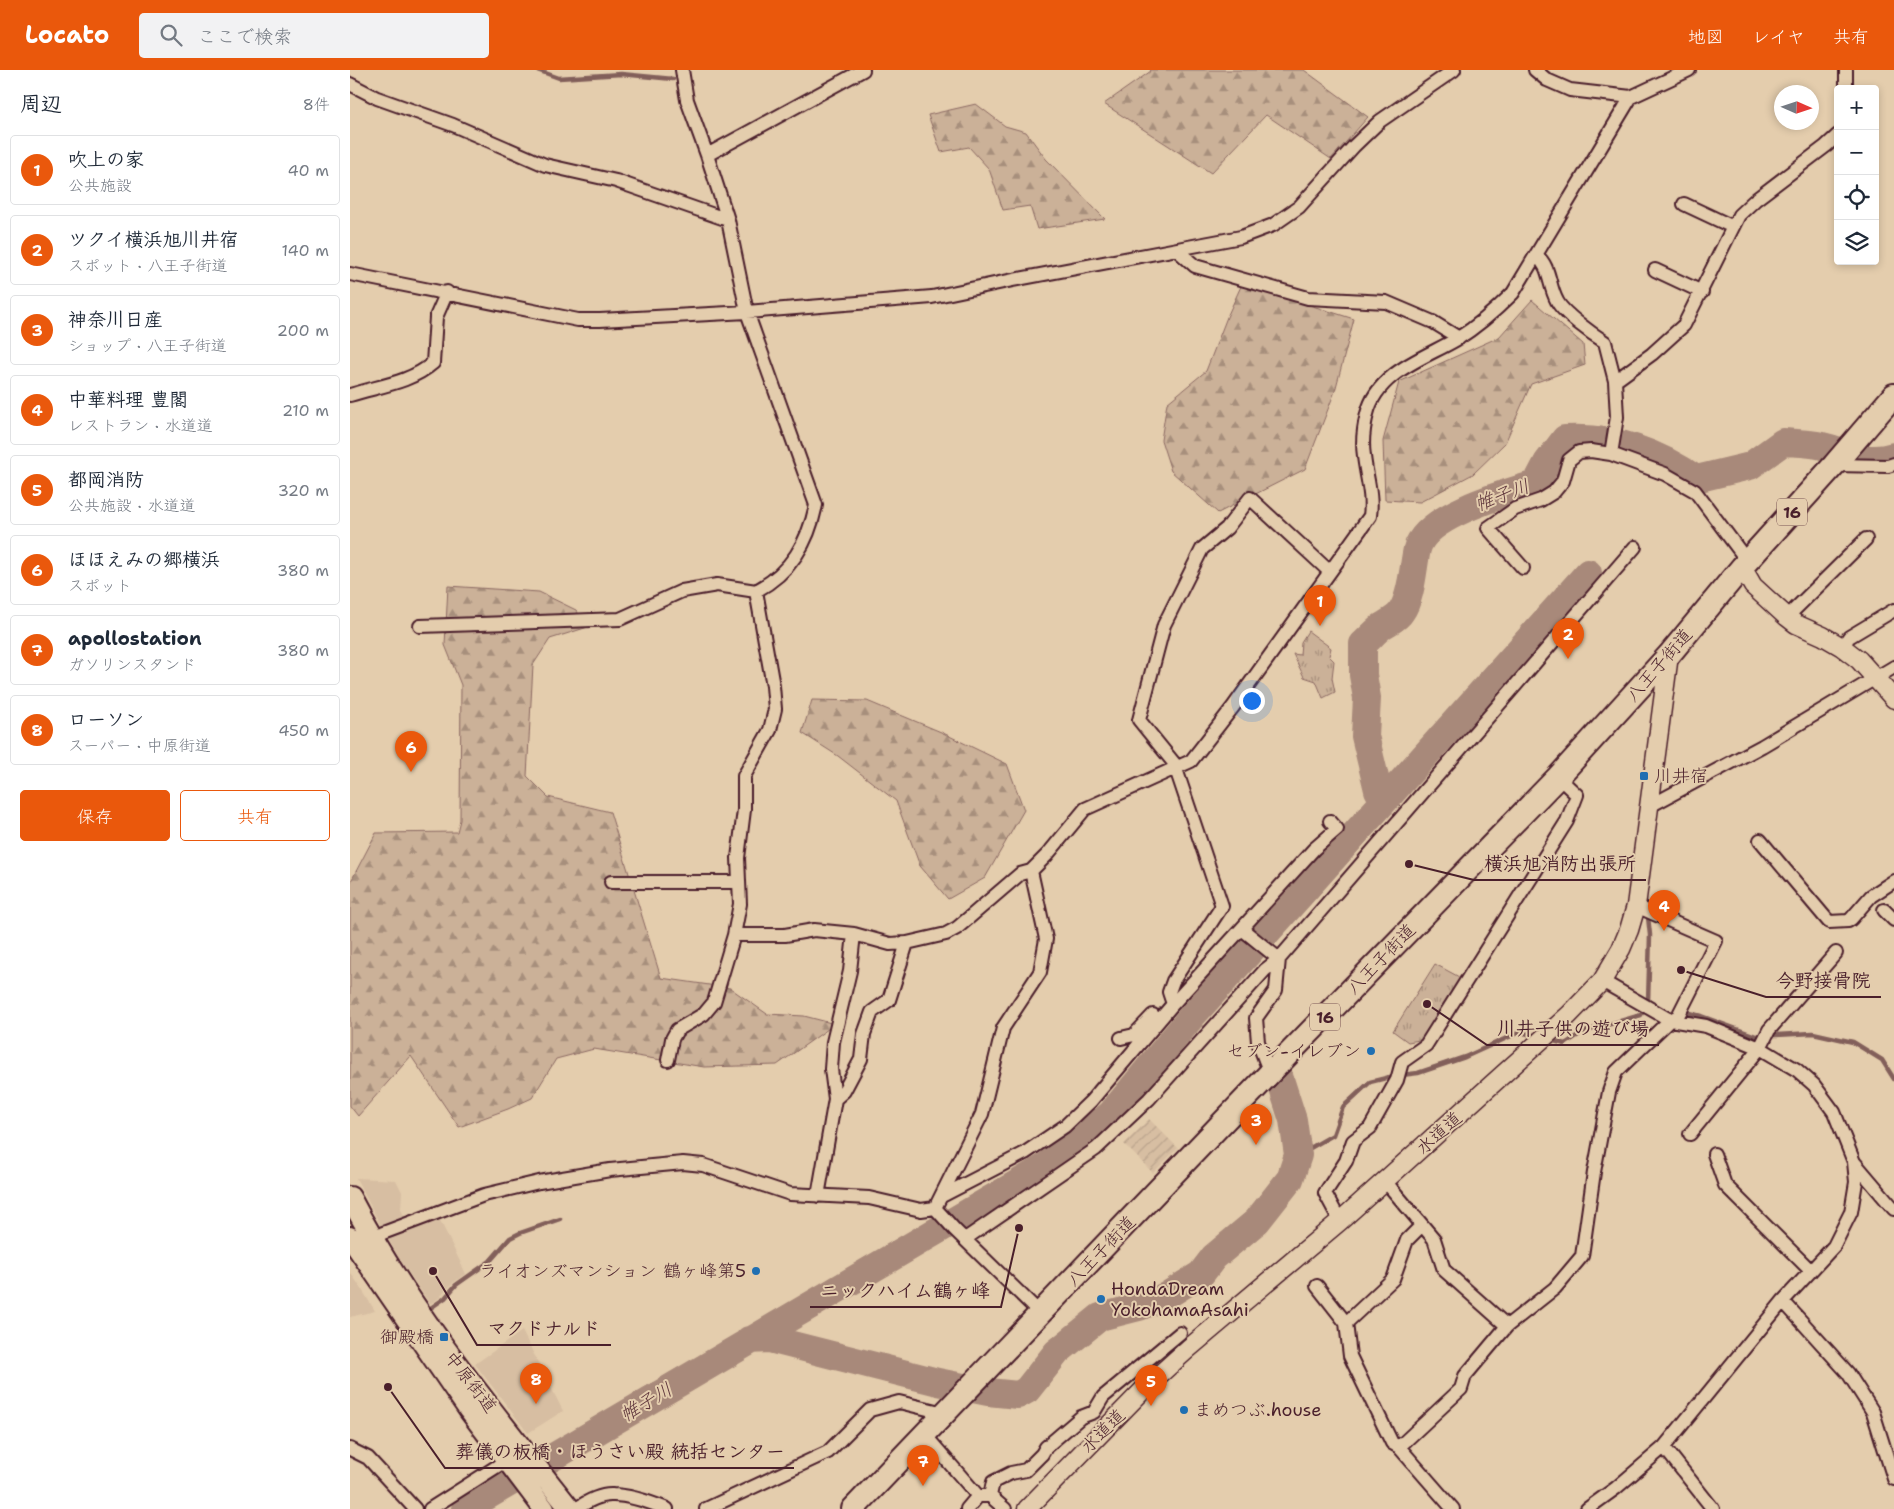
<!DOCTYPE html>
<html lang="ja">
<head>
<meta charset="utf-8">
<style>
	:root { --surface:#fff; --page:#f2f2f3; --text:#1f2937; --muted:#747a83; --line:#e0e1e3; --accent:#ea580c }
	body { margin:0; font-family:"Shantell Sans","Klee One",sans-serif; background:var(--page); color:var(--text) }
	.controls { position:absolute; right:15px; top:15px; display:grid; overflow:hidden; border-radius:5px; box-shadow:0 2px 8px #0003 }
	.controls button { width:45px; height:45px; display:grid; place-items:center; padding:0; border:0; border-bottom:1px solid var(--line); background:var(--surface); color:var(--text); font:25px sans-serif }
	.compass { position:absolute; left:1424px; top:15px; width:45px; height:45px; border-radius:50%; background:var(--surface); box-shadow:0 2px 8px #0003; rotate:93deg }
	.you { position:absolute; left:901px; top:630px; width:18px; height:18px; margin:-12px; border:4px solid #fff; border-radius:50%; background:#1a73e8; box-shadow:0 0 0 8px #1a73e833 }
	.badge { display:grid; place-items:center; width:32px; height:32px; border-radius:50%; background:var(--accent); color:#fff; font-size:16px; font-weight:700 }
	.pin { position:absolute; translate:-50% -41px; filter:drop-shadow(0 1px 2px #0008) }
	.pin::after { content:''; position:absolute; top:26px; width:18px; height:15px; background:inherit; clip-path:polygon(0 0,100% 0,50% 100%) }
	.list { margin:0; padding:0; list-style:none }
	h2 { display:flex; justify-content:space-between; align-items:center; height:65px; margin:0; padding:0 20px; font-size:21px }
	h2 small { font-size:16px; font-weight:400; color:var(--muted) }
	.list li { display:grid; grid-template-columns:32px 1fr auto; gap:15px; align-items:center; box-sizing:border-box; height:70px; margin:0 10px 10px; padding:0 10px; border:1px solid var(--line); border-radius:5px }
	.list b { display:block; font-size:19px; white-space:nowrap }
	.list p { margin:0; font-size:16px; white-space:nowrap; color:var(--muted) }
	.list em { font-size:16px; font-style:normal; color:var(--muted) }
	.actions { display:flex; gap:10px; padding:15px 20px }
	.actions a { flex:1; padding:11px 0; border:1px solid var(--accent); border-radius:5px; text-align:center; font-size:18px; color:var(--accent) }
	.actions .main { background:var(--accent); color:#fff }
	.icon { flex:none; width:28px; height:28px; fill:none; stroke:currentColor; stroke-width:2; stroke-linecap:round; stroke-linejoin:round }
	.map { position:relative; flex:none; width:1544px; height:1439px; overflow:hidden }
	header { display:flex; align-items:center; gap:30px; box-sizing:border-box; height:70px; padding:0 25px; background:var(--accent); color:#fff }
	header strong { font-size:24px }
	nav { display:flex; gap:28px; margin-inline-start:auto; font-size:18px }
	.search { width:350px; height:45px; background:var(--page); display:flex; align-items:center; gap:12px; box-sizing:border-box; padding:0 18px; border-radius:5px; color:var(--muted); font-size:19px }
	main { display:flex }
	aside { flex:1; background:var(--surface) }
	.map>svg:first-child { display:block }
</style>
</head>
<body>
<header>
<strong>Locato</strong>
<div class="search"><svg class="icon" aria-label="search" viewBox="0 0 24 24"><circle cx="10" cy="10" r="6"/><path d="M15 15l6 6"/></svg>ここで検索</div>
<nav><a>地図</a><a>レイヤ</a><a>共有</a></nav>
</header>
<main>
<aside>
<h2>周辺<small>8件</small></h2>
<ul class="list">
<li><span class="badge">1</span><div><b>吹上の家</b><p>公共施設</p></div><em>40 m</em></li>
<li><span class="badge">2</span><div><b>ツクイ横浜旭川井宿</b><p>スポット · 八王子街道</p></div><em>140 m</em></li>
<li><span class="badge">3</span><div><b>神奈川日産</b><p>ショップ · 八王子街道</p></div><em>200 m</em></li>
<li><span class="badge">4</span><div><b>中華料理 豊閣</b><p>レストラン · 水道道</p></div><em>210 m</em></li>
<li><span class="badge">5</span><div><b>都岡消防</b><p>公共施設 · 水道道</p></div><em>320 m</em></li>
<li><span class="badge">6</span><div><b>ほほえみの郷横浜</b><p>スポット</p></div><em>380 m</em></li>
<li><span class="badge">7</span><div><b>apollostation</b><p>ガソリンスタンド</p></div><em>380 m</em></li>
<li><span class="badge">8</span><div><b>ローソン</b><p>スーパー · 中原街道</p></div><em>450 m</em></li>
</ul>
<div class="actions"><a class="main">保存</a><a>共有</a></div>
</aside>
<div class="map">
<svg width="1544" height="1439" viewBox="0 0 1544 1439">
	<defs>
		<pattern id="industrial-furrows" width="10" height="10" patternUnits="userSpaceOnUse" patternTransform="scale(1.25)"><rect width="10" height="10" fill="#d7bea2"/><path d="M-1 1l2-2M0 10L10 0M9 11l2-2" fill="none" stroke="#baa38c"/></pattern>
		<pattern id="forest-firs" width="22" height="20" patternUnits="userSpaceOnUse" patternTransform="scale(1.25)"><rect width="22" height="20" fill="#cbb198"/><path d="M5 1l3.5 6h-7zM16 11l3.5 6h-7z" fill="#a78f7c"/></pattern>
		<pattern id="park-tufts" width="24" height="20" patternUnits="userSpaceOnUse" patternTransform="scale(1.25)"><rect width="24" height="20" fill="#cbb198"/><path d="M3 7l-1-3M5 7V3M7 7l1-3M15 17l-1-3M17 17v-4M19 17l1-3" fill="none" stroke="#a78f7c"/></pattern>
	</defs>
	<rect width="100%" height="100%" fill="#e4cdad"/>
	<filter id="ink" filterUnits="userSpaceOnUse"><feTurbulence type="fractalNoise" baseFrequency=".02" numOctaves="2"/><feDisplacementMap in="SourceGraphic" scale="10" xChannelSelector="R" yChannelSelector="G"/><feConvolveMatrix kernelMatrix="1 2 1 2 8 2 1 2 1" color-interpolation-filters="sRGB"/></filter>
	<g filter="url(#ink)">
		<path fill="#d7bea2" d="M6 1108 46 1110 52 1122 51 1139 55 1149 32 1158Z
			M88 1146 116 1204 103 1213 88 1229 80 1234 49 1188 39 1170 42 1164Z
			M0 1202 11 1218 25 1241 0 1247Z
			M172 1261 213 1341 178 1363 125 1294Z"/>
		<path fill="url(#industrial-furrows)" d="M799 1049 828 1078 803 1103 774 1074Z"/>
		<path fill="url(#forest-firs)" stroke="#8a6862" d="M800 0H954L1018 47 981 89 916 45 861 103 754 34 801 1Z
			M626 34 655 56 676 62 696 89 755 149 687 159 680 136 653 140 639 99 619 77 591 82 578 45Z
			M892 214 1004 249 985 321 955 399 868 443 821 401 811 370 817 333 856 301 877 247Z
			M1182 230 1233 274 1235 295 1181 314 1155 373 1123 404 1070 432 1035 430 1033 371 1049 312 1149 267Z
			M98 516 189 522 226 540 238 557 200 569 183 595 177 706 198 727 260 742 311 908 380 918 417 944 454 946 485 954 427 995 354 997 244 979 206 989 182 1028 158 1039 109 1057 61 986 8 1046 0 1036V813L26 763 107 762 110 750 111 615 95 575Z
			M462 630 517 631 591 662 657 694 674 740 635 808 598 829 570 796 546 731 488 686 452 663Z"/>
		<path fill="url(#park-tufts)" stroke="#8a6862" d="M958 561 981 578 979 586 984 591 982 608 985 622 973 628 966 611 954 607 943 584 950 585 951 572Z
			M1085 894 1111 908 1075 969 1058 972 1043 961Z"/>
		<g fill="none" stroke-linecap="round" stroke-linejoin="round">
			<path stroke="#825f5a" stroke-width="4.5" d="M187 0 209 8 271 4 323 9
				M1314 943 1335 942 1351 946 1406 966 1463 963 1503 972 1532 990 1544 1009
				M1200 970 1215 974 1233 962 1291 945 1298 932 1300 865 1298 847
				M948 1085 983 1065 993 1037 1020 1012 1044 1006 1068 1003 1115 987 1170 962 1187 966
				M82 1237 95 1228 106 1215 140 1191 160 1168 170 1163 210 1149"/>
			<path stroke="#a8897a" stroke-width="28" d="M1034 731 1028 720 1015 666 1017 628 1013 605V574C1019 569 1024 563 1030 558 1036 553 1047 549 1051 542 1062 527 1063 496 1067 479 1076 445 1156 423 1186 414L1197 393 1215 369C1263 366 1307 382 1346 409L1400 396 1433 372C1446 373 1460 373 1472 376 1500 382 1513 395 1544 386
				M399 1270 419 1269 588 1312 638 1322 668 1325 677 1320 707 1282 750 1247 789 1237 816 1226 851 1204 864 1187 907 1151 940 1109 948 1085 943 1050 928 1003
				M115 1439 695 1097 761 1044 843 945 1238 503"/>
			<defs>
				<path id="street" d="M1185 0 1197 10 1220 20 1281 27 1339 0
					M1496 0V19
					M0 14 27 28 103 55 195 95 266 111 378 150
					M357 85 513 0
					M1334 134 1383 157
					M827 180 845 196 958 228 1036 232 1083 252 1109 268
					M1186 185C1201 197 1198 215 1207 231 1213 243 1242 264 1255 272L1265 311 1267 347 1261 384
					M1305 200 1352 222
					M0 204 228 250H250L397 242 582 227 663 210 891 167 923 155 949 137 1004 76 1030 51 1104 0
					M1265 311 1302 284 1334 255 1389 145 1405 130 1476 76 1488 65
					M0 325C28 316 60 313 83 293L86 247 97 222
					M1484 395 1538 396 1544 394
					M1173 498 1138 458 1165 439 1191 430 1204 422 1213 411 1219 390 1229 382 1241 381 1261 384 1315 404 1345 421 1392 484V497
					M1437 547 1516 469
					M70 556 270 549 332 521 367 515 406 521
					M1492 577 1499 567 1544 540
					M828 698 789 650 814 555 852 479 877 458 900 428 980 502
					M1300 736 1412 676 1544 597
					M1410 770 1479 852 1498 851 1501 849 1521 826 1544 811
					M261 812H389
					M1534 840 1544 850
					M892 859 929 889 926 920 906 948 908 972 920 1003
					M384 865H435L464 860 504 864 540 874 557 873 596 864 607 858 670 804 681 801
					M823 934 819 922 823 911 872 836 826 699
					M771 968 784 965 803 945
					M318 990 322 969 327 960 354 944 364 932 384 865 390 834 388 788 394 740V706L420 660 425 639 423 616 406 521C441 502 458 473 466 435L397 242 378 150 357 85 337 30 332 0
					M485 1029 481 999 483 972 500 901 504 864
					M1340 1064 1410 978 1419 960 1486 883
					M1364 1084 1375 1115 1461 1201
					M1504 1092 1544 1139
					M1035 1111 1084 1169 1094 1200 1157 1256 1205 1218 1232 1186 1244 1102 1259 1022 1266 1002 1320 950 1328 946 1366 871 1286 836
					M468 1126 485 1029 494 1021 511 989 514 964 522 942 539 930 557 873
					M592 1126 675 1083 715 1056 741 1031 823 934 964 779 987 759 980 751
					M585 1138 632 1044 653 958 690 902 696 869 681 801 697 785 735 739 841 691 883 637 1020 446C1023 425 1016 406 1014 386 1012 373 1014 356 1017 344 1027 302 1075 288 1107 269 1128 256 1146 240 1163 223L1281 27
					M585 1138 605 1160 690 1243
					M990 1151 975 1123 996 1091 1003 1071 1020 1058 1047 1010 1052 992 1076 975 1217 751 1227 725 1208 707
					M615 1169 746 1079 799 1029 915 900 929 889 1285 477
					M18 1174 33 1163 134 1125 189 1112 260 1100 333 1093 353 1095 440 1124 519 1128 571 1140 585 1138
					M967 1216 996 1253 1000 1286 1042 1373 1049 1377 1103 1439
					M1433 1231 1498 1303 1523 1342 1544 1409
					M996 1253 1043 1209 1057 1170 1072 1155
					M574 1364 628 1426H640
					M1049 1377 1111 1319 1115 1306 1157 1256
					M1314 1377 1363 1439
					M0 1379 18 1388 65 1439
					M80 1439 157 1390
					M226 1439C236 1432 250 1424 263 1425 279 1425 302 1433 317 1439
					M356 1439 478 1382 520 1340 549 1332 594 1343
					M617 1439 628 1426
					M655 1439 640 1426 643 1412 661 1403 676 1400 692 1384 696 1377 731 1347 744 1342 753 1327 830 1263
					M1237 1439 1266 1418 1314 1377 1433 1231 1484 1176 1501 1142 1506 1112 1504 1092 1484 1042 1464 1015 1447 1000 1410 978 1356 956 1320 950 1252 911"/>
				<path id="secondary" d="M1392 497 1403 516 1437 547 1446 554 1473 566 1492 577 1509 590 1544 629
					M677 1439 798 1315 839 1278 990 1151 1219 945 1252 911 1271 879 1279 860 1286 836 1319 585"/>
				<path id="primary" d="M0 1127C59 1241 141 1339 220 1439
					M0 1167 119 1340 194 1439"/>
				<path id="highway" d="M503 1439 920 1003 1208 707 1319 585 1392 497 1484 395 1544 325"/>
			</defs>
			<use href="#street" stroke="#4a1f2b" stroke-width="16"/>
			<use href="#secondary" stroke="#4a1f2b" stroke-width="21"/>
			<use href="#primary" stroke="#4a1f2b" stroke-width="24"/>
			<use href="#highway" stroke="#4a1f2b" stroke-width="26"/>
			<use href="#street" stroke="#e4cdad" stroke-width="12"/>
			<use href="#secondary" stroke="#e4cdad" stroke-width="18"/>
			<use href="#primary" stroke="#e4cdad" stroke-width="20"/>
			<use href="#highway" stroke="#e4cdad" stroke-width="22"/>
		</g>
	</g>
	<g fill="#1f6fb2" stroke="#e4cdad" stroke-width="2">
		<rect x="1289" y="701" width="10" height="10" rx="2.5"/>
		<circle cx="1021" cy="981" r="5"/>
		<circle cx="406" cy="1201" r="5"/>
		<circle cx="751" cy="1229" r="5"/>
		<rect x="89" y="1262" width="10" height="10" rx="2.5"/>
		<circle cx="834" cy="1340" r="5"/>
	</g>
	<g text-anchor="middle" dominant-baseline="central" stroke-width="4" stroke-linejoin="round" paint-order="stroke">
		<g fill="#e4cdad" stroke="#785352" stroke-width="1">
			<rect x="1427" y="428.5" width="30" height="27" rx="4"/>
			<rect x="960" y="933.5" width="30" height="27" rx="4"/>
		</g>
		<g font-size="16" font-weight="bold" fill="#4a1f2b">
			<text x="1442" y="442">16</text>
			<text x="975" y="947">16</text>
		</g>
		<g font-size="18" fill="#4a1f2b" stroke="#e4cdad">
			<text transform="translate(1309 595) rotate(-49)">八王子街道</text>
			<text transform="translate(1031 889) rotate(-46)">八王子街道</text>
			<text transform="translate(1089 1063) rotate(-42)">水道道</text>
			<text transform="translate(751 1181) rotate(-46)">八王子街道</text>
			<text transform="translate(121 1312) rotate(52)">中原街道</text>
			<text transform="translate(753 1361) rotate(-45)">水道道</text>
		</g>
		<g font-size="18" fill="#4a1f2b" stroke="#e4cdad" text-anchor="start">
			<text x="1304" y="706">川井宿</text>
			<text x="1011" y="981" text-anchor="end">セブン-イレブン</text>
			<text x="396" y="1201" text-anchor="end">ライオンズマンション 鶴ヶ峰第5</text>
			<text x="761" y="1219">HondaDream<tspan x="761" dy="21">YokohamaAsahi</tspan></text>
			<text x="84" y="1267" text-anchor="end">御殿橋</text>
			<text x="844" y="1340">まめつぶ.house</text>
		</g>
		<g font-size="19" font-style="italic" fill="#5d343b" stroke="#e4cdad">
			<text transform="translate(1152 425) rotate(-21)">帷子川</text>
			<text transform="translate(296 1332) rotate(-31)">帷子川</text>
		</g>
	</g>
	<path fill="none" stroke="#4a1f2b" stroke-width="2" d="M1059 794L1124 810H1296M1331 900L1416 927H1531M1077 934L1137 975H1309M669 1158L651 1237H460M83 1201L127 1275H261M38 1317L95 1398H444"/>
	<g fill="#4a1f2b" stroke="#e4cdad" stroke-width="2">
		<circle cx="1059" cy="794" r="5"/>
		<circle cx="1331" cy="900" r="5"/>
		<circle cx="1077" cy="934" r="5"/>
		<circle cx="669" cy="1158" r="5"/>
		<circle cx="83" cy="1201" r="5"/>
		<circle cx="38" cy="1317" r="5"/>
	</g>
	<g font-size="19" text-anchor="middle" font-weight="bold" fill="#4a1f2b" stroke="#e4cdad" stroke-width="4" stroke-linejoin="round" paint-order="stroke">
		<text x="1210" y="800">横浜旭消防出張所</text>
		<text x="1473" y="917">今野接骨院</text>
		<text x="1223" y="965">川井子供の遊び場</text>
		<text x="555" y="1227">ニックハイム鶴ヶ峰</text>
		<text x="194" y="1265">マクドナルド</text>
		<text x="270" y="1388">葬儀の板橋・ほうさい殿 統括センター</text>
	</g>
</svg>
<div class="controls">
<button>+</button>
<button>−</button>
<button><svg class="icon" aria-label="locate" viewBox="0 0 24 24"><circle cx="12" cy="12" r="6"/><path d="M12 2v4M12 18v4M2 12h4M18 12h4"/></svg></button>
<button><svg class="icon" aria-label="layers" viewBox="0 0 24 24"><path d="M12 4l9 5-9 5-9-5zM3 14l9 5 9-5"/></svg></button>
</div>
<svg class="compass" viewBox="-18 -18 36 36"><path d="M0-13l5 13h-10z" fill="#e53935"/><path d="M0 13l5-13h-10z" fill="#747a83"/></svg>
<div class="you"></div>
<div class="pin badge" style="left:970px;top:556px">1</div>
<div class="pin badge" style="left:1218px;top:589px">2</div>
<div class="pin badge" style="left:906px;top:1075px">3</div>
<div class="pin badge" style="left:1314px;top:861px">4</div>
<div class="pin badge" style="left:801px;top:1336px">5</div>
<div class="pin badge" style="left:61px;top:702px">6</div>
<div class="pin badge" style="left:573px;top:1416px">7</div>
<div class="pin badge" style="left:186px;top:1334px">8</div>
</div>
</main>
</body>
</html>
